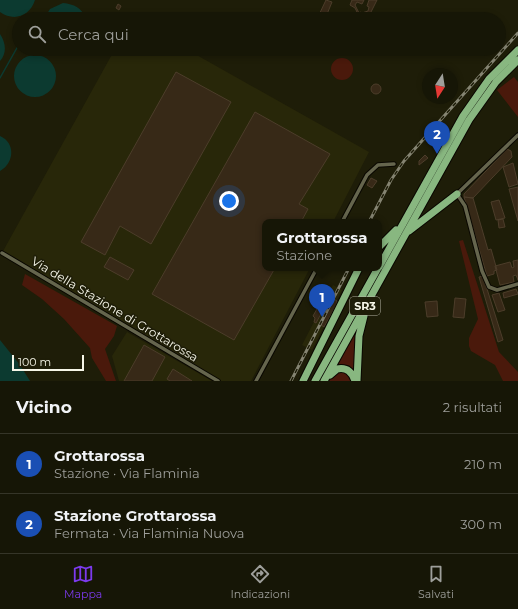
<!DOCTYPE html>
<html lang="it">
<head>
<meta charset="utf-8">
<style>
	:root { --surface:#161606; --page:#232314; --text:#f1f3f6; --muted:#9e9f9b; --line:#353528; --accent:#7c3aed }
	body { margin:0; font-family:Montserrat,sans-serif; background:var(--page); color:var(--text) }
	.compass { position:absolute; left:422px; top:68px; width:36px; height:36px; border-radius:50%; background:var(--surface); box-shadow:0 2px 6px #0003; rotate:192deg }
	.scale { position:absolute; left:12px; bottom:10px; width:72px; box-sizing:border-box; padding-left:4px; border:2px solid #f6f6e8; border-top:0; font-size:11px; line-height:14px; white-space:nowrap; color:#f6f6e8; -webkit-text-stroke:3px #1e1d08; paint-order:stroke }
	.you { position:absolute; left:229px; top:201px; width:14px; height:14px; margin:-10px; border:3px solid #fff; border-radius:50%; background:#1a73e8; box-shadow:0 0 0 6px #1a73e833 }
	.badge { display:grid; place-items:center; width:26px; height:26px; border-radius:50%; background:var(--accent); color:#fff; font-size:13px; font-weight:700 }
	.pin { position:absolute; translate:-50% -33px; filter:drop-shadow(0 1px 2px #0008) }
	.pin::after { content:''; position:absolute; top:21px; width:14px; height:12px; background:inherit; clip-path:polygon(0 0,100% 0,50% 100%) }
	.popup { position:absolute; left:262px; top:219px; width:120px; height:52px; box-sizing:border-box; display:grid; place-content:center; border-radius:8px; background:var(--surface); filter:drop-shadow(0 1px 3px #0005); font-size:13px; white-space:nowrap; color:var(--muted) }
	.popup b { font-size:15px; color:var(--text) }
	.popup::after { content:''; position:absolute; left:50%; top:100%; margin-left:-8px; border:8px solid transparent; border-top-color:var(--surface) }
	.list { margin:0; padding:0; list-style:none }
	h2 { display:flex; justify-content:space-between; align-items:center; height:52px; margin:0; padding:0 16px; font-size:17px }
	h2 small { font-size:13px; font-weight:400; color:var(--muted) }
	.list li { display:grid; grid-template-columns:26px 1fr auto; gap:12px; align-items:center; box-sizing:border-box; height:60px; padding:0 16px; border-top:1px solid var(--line) }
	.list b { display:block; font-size:15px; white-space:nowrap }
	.list p { margin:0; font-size:13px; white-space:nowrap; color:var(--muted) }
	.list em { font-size:13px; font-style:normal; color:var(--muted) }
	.icon { flex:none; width:22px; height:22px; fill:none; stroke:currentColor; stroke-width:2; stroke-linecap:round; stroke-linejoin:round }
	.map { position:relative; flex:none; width:518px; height:381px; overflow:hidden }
	.search { position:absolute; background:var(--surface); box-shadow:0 2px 6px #0003; left:12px; right:12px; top:12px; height:44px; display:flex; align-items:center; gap:10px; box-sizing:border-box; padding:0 14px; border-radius:22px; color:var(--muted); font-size:15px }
	.sheet { height:172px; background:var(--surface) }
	nav { display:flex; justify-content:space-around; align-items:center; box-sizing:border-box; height:56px; border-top:1px solid var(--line); background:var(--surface); font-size:11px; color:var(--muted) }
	nav a { display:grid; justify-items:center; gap:2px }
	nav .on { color:var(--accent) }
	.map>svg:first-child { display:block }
</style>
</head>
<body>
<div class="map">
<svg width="518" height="381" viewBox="0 0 518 381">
	<rect width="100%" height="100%" fill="#1e1d08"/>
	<path fill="#282709" d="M115 49H186L369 152 333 222H265V268H310L251 381H221L2 253Z
		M333 285 342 290 312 350 302 345Z
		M127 332 212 381H119L112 356Z"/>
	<path fill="#4a190b" d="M331 69a11 11 0 1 1 22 0a11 11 0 1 1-22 0Z
		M514 77 518 82V117L497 90Z
		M463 240 499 352 518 372V381H503L495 365 471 351 469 346V338L478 319 459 241Z
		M25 274 117 326 114 336 105 349 116 381H106L92 358 90 348 64 319 42 299 22 285Z
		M356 331V373L349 365 336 366Z
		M336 371 348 373 352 381H329Z"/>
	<path fill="#0c3a30" d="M0 0H35C30 16 14 22 0 12Z
		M63 3C74 4 82 8 86 19H44L50 9Z
		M0 34C6 43 7 53 0 61Z
		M14 76a21 21 0 1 1 42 0a21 21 0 1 1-42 0Z
		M0 136C16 143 14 163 0 171Z
		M0 340 20 365 30 381H0Z"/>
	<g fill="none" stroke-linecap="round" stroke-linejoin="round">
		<path stroke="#0c3a30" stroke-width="1.5" d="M0 78 18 46"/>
	</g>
	<path fill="#372917" stroke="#4c3d2a" d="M326 0 332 2 325 19H317Z
		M352 0H364L362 4 357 2 355 5 359 13 361 12 362 13 368 11 369 7 367 6 369 0H377L370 14 363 17 364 19H353L351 14 357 12 355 8 350 5Z
		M118 4 121 6 119 10 116 8Z
		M176 72 231 102 151 244 120 226 105 255 81 242Z
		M371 89a5 5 0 1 1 10 0a5 5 0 1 1-10 0Z
		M255 112 330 154 299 204 308 209 301 222H265V268H275L234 340 152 294Z
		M507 149 511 151 512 157 473 198 464 197V194Z
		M425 155 428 158 419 165V161Z
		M513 163 518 184 509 187 503 167Z
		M371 178 377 181 372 188 367 185Z
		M518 187V221L509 189Z
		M464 197 473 198 488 250 491 249 497 270 494 271V274L487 276Z
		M499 200 505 218 496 220 491 202Z
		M503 219 505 227 499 228 498 220Z
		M110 257 134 270 128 280 104 267Z
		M518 260V280L516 275 513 276 514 282 500 285 495 266 510 262 512 268 514 267 513 261Z
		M483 276 503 340 498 342 479 277Z
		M516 289 518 294 504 298 503 293Z
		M499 293 505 310 498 312 492 295Z
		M326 295 330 297 316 323 314 322 315 318 313 316 318 307 320 308Z
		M455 298 466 299 464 318 453 317Z
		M334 299 337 301V304L324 327 321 325Z
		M437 301 438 316 427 317 425 302Z
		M144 345 165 357 152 381H124Z
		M173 369 192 381H170L167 379Z"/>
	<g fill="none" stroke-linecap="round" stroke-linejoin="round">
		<defs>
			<path id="street" d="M518 135 457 194 465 206 482 271 489 287 497 290 518 284
				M342 222 367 175 378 165 394 164
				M2 253 218 381
				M256 381 317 268"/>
			<path id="highway" d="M409 231 457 194
				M379 247 396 230
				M379 267 463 116 489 79 518 50
				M330 375 337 369C347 367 352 372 355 381
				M303 381 359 268
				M315 381 378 268
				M324 381 469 120 496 82 518 60
				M357 381 359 336 364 316"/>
		</defs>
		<use href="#street" stroke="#090700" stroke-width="5.5"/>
		<use href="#highway" stroke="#090700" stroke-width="9"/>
		<use href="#street" stroke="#65654d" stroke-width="3.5"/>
		<use href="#highway" stroke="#88b780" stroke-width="7"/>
		<defs>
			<path id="rail" d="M369 222 391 180 404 161 518 33
				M291 381 349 268"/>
		</defs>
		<use href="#rail" stroke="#858472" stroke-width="3"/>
		<use href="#rail" stroke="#1e1d08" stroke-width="1.5" stroke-dasharray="4.5" stroke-linecap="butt"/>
	</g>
	<g text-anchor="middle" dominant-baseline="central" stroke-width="3" stroke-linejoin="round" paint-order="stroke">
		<rect fill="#1e1d08" stroke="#b5b5a5" stroke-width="1" x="350" y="297" width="30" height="18" rx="3"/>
		<g font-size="11" font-weight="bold" fill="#f6f6e8">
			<text x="365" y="306">SR3</text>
		</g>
		<g font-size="12" fill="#f6f6e8" stroke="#1e1d08">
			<text transform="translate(115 309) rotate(31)">Via della Stazione di Grottarossa</text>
		</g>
	</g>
</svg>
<svg class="compass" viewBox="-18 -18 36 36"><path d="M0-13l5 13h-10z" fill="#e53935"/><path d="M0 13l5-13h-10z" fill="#9e9f9b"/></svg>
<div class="scale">100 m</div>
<div class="you"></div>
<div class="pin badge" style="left:322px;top:317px;background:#1a4fb4">1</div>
<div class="popup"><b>Grottarossa</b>Stazione</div>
<div class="pin badge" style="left:437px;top:154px;background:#1a4fb4">2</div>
<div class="search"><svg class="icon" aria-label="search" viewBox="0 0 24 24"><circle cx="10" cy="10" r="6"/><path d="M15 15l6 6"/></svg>Cerca qui</div>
</div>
<section class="sheet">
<h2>Vicino<small>2 risultati</small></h2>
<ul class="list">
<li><span class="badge" style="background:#1a4fb4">1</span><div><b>Grottarossa</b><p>Stazione · Via Flaminia</p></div><em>210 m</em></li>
<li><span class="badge" style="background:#1a4fb4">2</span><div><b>Stazione Grottarossa</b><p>Fermata · Via Flaminia Nuova</p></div><em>300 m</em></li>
</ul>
</section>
<nav>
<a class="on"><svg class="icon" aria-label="map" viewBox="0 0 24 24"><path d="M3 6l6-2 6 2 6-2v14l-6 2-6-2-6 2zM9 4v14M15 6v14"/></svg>Mappa</a>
<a><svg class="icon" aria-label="directions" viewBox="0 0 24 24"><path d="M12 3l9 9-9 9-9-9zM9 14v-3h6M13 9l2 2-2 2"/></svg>Indicazioni</a>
<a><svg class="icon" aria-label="saved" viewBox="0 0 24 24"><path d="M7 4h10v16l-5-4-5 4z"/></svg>Salvati</a>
</nav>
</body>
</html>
